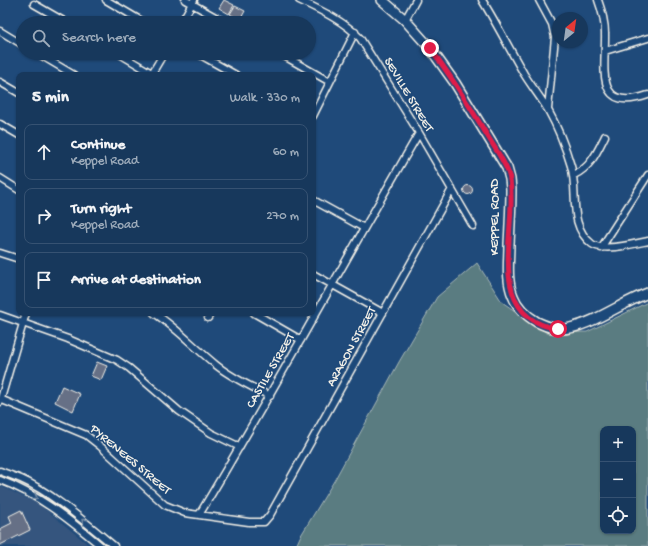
<!DOCTYPE html>
<html lang="en">
<head>
<meta charset="utf-8">
<style>
	:root { --surface:#17385c; --page:#244365; --text:#f1f3f6; --muted:#9eacbb; --line:#365272 }
	body { margin:0; font-family:"Gochi Hand",sans-serif; background:var(--page); color:var(--text) }
	.controls { position:absolute; right:12px; bottom:12px; display:grid; overflow:hidden; border-radius:8px; box-shadow:0 1px 3px #0004 }
	.controls button { width:36px; height:36px; display:grid; place-items:center; padding:0; border:0; border-bottom:1px solid var(--line); background:var(--surface); color:var(--text); font:20px sans-serif }
	.compass { position:absolute; left:552px; top:12px; width:36px; height:36px; border-radius:50%; background:var(--surface); box-shadow:0 1px 3px #0004; rotate:29deg }
	.stop { position:absolute; width:12px; height:12px; margin:-9px; border:3px solid #e11d48; border-radius:50%; background:#fff }
	.stop.end { background:#e11d48; border-color:#fff; box-shadow:0 1px 4px #0008 }
	.list { margin:0; padding:0; list-style:none }
	h2 { display:flex; justify-content:space-between; align-items:center; height:52px; margin:0; padding:0 16px; font-size:17px }
	h2 small { font-size:13px; font-weight:400; color:var(--muted) }
	.list li { display:grid; grid-template-columns:26px 1fr auto; gap:12px; align-items:center; box-sizing:border-box; height:56px; margin:0 8px 8px; padding:0 8px; border:1px solid var(--line); border-radius:8px }
	.list b { display:block; font-size:15px; white-space:nowrap }
	.list p { margin:0; font-size:13px; white-space:nowrap; color:var(--muted) }
	.list em { font-size:13px; font-style:normal; color:var(--muted) }
	.icon { flex:none; width:22px; height:22px; fill:none; stroke:currentColor; stroke-width:2; stroke-linecap:round; stroke-linejoin:round }
	.map { position:relative; flex:none; width:648px; height:546px; overflow:hidden }
	.search { position:absolute; background:var(--surface); box-shadow:0 1px 3px #0004; left:16px; top:16px; width:300px; height:44px; display:flex; align-items:center; gap:10px; box-sizing:border-box; padding:0 14px; border-radius:22px; color:var(--muted); font-size:15px }
	.panel { position:absolute; background:var(--surface); box-shadow:0 1px 3px #0004; left:16px; top:72px; width:300px; height:244px; border-radius:8px }
	.map>svg:first-child { display:block }
</style>
</head>
<body>
<div class="map">
<svg width="648" height="546" viewBox="0 0 648 546">
	<rect width="100%" height="100%" fill="#1f4a7a"/>
	<filter id="ink" filterUnits="userSpaceOnUse"><feTurbulence type="fractalNoise" baseFrequency=".025" numOctaves="2"/><feDisplacementMap in="SourceGraphic" scale="8" xChannelSelector="R" yChannelSelector="G"/><feConvolveMatrix kernelMatrix="1 2 1 2 8 2 1 2 1" color-interpolation-filters="sRGB"/></filter>
	<g filter="url(#ink)">
		<path fill="#34557e" d="M0 486 39 504 90 546H0Z"/>
		<path fill="#5a7c81" stroke="#a7b6b4" fill-rule="evenodd" d="M477 263 502 302 547 333 587 332 648 302V546H296L300 537 334 481 399 362 437 297ZM603 429H633V531H603Z"/>
		<path fill="#666f86" stroke="#f4f1e8" d="M224 0 234 5 229 14 219 8Z
			M235 6 245 11 240 20 230 14Z
			M463.5 190a4.5 4.5 0 1 1 9 0a4.5 4.5 0 1 1-9 0Z
			M97 362 107 366 101 380 91 376Z
			M62 386 80 394 73 411 55 402Z
			M21 510 30 530 0 545V529L12 523 9 516Z"/>
		<g fill="none" stroke-linecap="round" stroke-linejoin="round">
			<defs>
				<path id="street" d="M106 0 145 23
					M185 0 226 23
					M299 0C320 10 344 21 360 38L419 133 473 226
					M482 0C497 24 510 50 524 74 532 87 541 98 548 110 557 126 566 149 571 166 579 192 567 225 592 244 603 252 634 244 648 241
					M539 0 552 24 555 37 548 109
					M598 0C602 11 605 22 605 33 606 66 593 114 648 95
					M34 4 67 23
					M405 20 416 0
					M181 23 194 0
					M0 31 23 45
					M605 51 648 38
					M37 53 74 75
					M118 53 155 75
					M197 53 236 75
					M279 53 330 82
					M151 75 164 53
					M0 82 19 93
					M313 116 355 32
					M0 124 19 135
					M574 175C591 167 597 152 605 136
					M0 178 19 190
					M313 200 364 228
					M601 248 648 175
					M0 253 19 259
					M313 274 383 313
					M154 313C177 328 195 348 216 365 232 378 252 387 270 396
					M254 313 301 340
					M0 315 68 339 117 360 129 368 179 411 211 433 240 447
					M208 318 211 313
					M0 399 86 435 100 446 165 505 185 513 249 522H264L270 515 452 189
					M0 402 26 313
					M0 471C7 474 14 476 21 479 53 493 86 523 114 546
					M0 480C38 494 70 520 101 546
					M199 515C275 389 345 260 419 133"/>
				<path id="secondary" d="M382 0 405 20 430 48 455 83 507 168 510 179 511 189C511 207 510 226 509 244 509 261 506 280 513 296 517 307 527 316 537 322 548 327 558 331 570 328 597 322 621 303 648 293"/>
			</defs>
			<use href="#street" stroke="#f4f1e8" stroke-width="9"/>
			<use href="#secondary" stroke="#f4f1e8" stroke-width="12"/>
			<use href="#street" stroke="#1f4a7a" stroke-width="6"/>
			<use href="#secondary" stroke="#1f4a7a" stroke-width="9"/>
		</g>
		<defs><path id="oneway-chevron" d="M-2-3.5L2.5 0L-2 3.5" fill="none" stroke-width="1.6" stroke-linecap="round" stroke-linejoin="round"/></defs>
		<g stroke="#748da6">
			<use href="#oneway-chevron" transform="translate(35 497) rotate(30)"/>
			<use href="#oneway-chevron" transform="translate(84 521) rotate(-142)"/>
		</g>
	</g>
	<g fill="none" stroke-linecap="round" stroke-linejoin="round" filter="url(#ink)">
		<path stroke="#e11d48" stroke-width="5" d="M430 48C451 76 469 105 487 135 494 147 503 159 508 172 512 182 511 194 511 205 510 251 493 319 558 329"/>
	</g>
	<g text-anchor="middle" dominant-baseline="central" stroke-width="3" stroke-linejoin="round" paint-order="stroke">
		<g font-size="13" fill="#f4f1e8" stroke="#1f4a7a">
			<text transform="translate(408 95) rotate(59)">SEVILLE STREET</text>
			<text transform="translate(495 217) rotate(-90)">KEPPEL ROAD</text>
			<text transform="translate(352 347) rotate(-61)">ARAGON STREET</text>
			<text transform="translate(271 371) rotate(-60)">CASTILE STREET</text>
			<text transform="translate(130 460) rotate(40)">PYRENEES STREET</text>
		</g>
	</g>
</svg>
<div class="controls">
<button>+</button>
<button>−</button>
<button><svg class="icon" aria-label="locate" viewBox="0 0 24 24"><circle cx="12" cy="12" r="6"/><path d="M12 2v4M12 18v4M2 12h4M18 12h4"/></svg></button>
</div>
<svg class="compass" viewBox="-18 -18 36 36"><path d="M0-13l5 13h-10z" fill="#e53935"/><path d="M0 13l5-13h-10z" fill="#9eacbb"/></svg>
<div class="stop" style="left:558px;top:329px"></div>
<div class="stop end" style="left:430px;top:48px"></div>
<div class="search"><svg class="icon" aria-label="search" viewBox="0 0 24 24"><circle cx="10" cy="10" r="6"/><path d="M15 15l6 6"/></svg>Search here</div>
<section class="panel">
<h2>5 min<small>Walk · 330 m</small></h2>
<ul class="list">
<li><svg class="icon" aria-label="ahead" viewBox="0 0 24 24"><path d="M12 20V5M6 11l6-6 6 6"/></svg><div><b>Continue</b><p>Keppel Road</p></div><em>60 m</em></li>
<li><svg class="icon" aria-label="right" viewBox="0 0 24 24"><path d="M7 20v-9h11M14 6l5 5-5 5"/></svg><div><b>Turn right</b><p>Keppel Road</p></div><em>270 m</em></li>
<li><svg class="icon" aria-label="arrive" viewBox="0 0 24 24"><path d="M6 21V4h12l-3 4 3 4H6"/></svg><div><b>Arrive at destination</b></div></li>
</ul>
</section>
</div>
</body>
</html>
